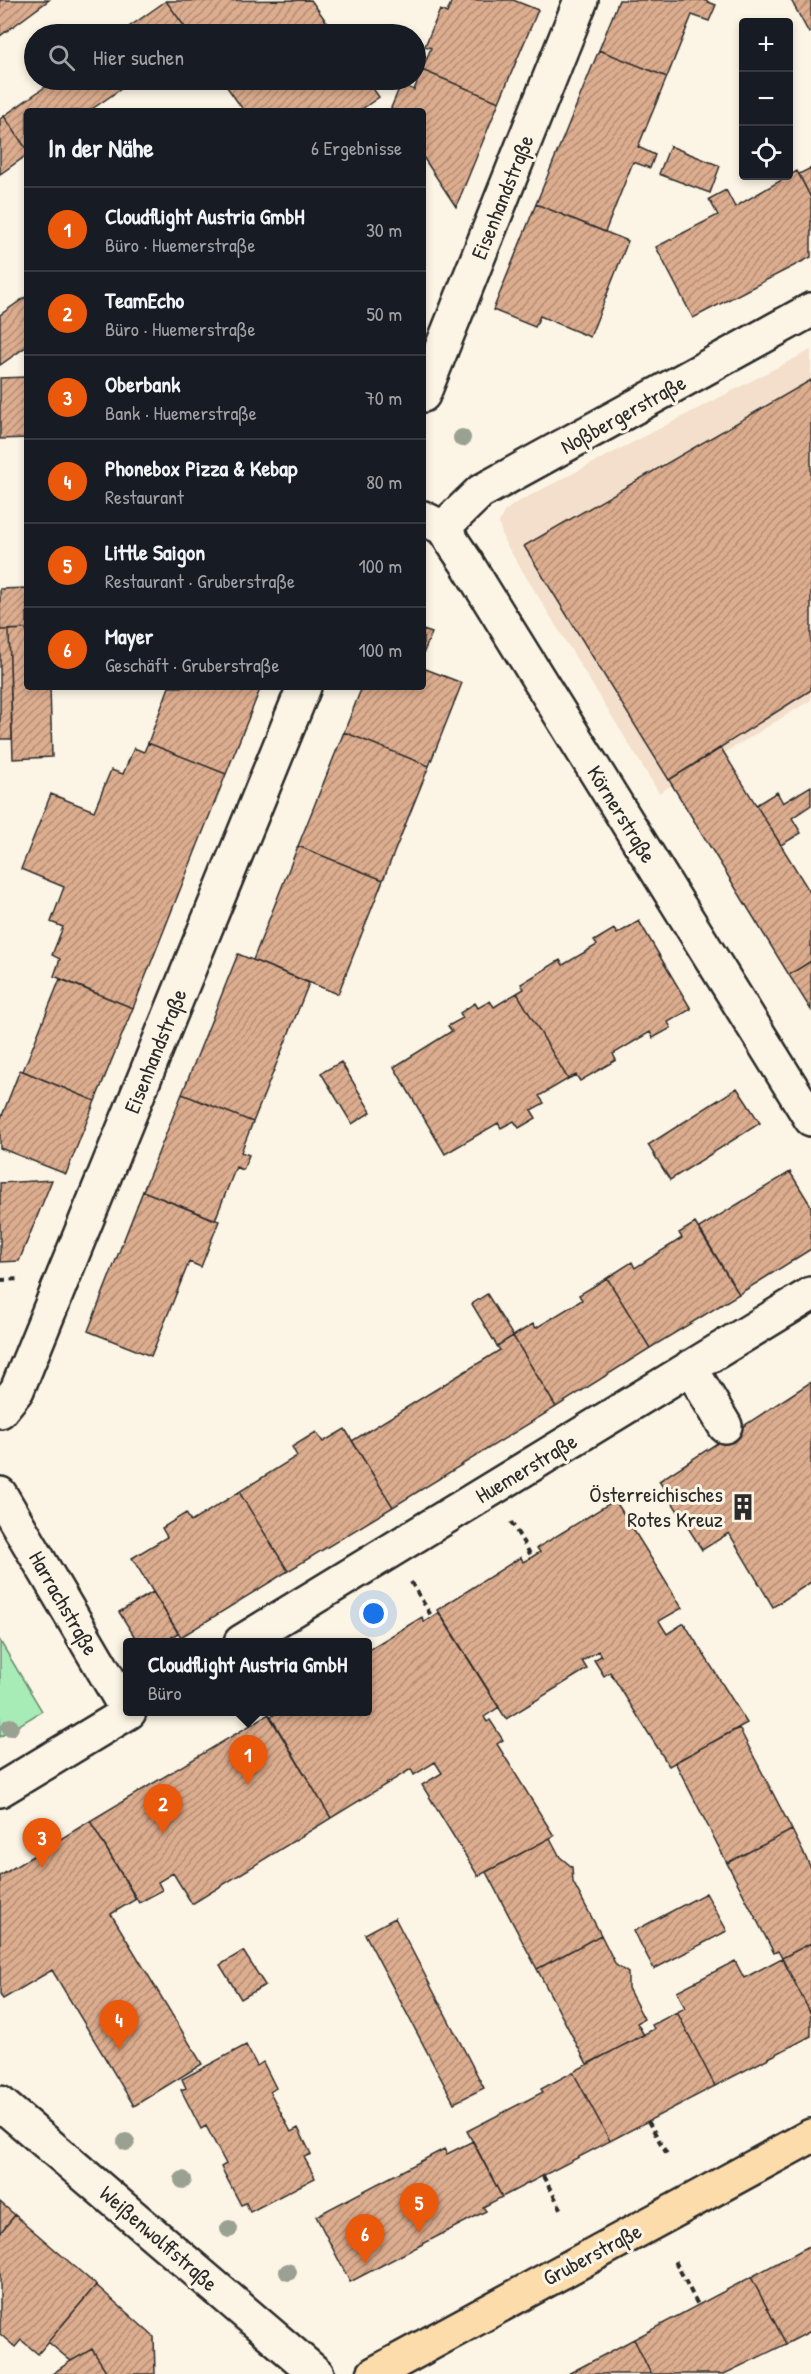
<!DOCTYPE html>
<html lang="de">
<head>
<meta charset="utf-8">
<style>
	:root { --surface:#171b24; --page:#242831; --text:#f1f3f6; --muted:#9ea1a6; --line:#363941; --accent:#ea580c }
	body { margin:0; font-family:"Patrick Hand",sans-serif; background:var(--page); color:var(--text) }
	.controls { position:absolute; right:18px; top:18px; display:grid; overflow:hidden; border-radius:6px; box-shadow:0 3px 9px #0003 }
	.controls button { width:54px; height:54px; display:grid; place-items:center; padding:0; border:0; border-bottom:2px solid var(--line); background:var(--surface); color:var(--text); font:30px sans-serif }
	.you { position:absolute; left:374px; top:1614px; width:21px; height:21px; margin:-15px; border:4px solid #fff; border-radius:50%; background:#1a73e8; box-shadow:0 0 0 9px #1a73e833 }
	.badge { display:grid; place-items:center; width:39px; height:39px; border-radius:50%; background:var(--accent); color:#fff; font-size:20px; font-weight:700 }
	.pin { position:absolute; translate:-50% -50px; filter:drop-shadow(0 2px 3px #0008) }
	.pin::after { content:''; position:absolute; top:32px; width:21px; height:18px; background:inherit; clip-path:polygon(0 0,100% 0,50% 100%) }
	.popup { position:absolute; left:123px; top:1638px; width:249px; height:78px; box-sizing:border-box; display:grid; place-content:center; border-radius:6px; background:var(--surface); filter:drop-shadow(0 2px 4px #0005); font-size:20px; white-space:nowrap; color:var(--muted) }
	.popup b { font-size:22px; color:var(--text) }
	.popup::after { content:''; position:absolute; left:50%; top:100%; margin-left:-12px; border:12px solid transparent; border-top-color:var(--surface) }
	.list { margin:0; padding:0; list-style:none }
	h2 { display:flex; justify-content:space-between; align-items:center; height:78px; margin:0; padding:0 24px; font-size:26px }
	h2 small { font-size:20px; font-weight:400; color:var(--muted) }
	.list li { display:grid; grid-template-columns:39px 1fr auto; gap:18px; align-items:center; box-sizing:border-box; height:84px; padding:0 24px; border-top:2px solid var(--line) }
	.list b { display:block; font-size:22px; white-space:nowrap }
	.list p { margin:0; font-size:20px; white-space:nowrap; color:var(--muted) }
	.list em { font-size:20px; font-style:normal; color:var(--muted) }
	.icon { flex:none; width:33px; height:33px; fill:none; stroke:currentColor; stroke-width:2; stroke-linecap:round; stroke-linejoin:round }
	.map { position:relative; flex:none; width:811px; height:2374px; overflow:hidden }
	.search { position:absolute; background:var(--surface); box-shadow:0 3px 9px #0003; left:24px; top:24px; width:402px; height:66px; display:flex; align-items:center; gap:15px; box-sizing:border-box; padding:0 21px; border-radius:33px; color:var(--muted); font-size:22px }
	.panel { position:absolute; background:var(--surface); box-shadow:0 3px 9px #0003; left:24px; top:108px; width:402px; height:582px; border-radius:6px }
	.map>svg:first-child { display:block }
</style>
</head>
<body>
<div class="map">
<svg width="811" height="2374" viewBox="0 0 811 2374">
	<defs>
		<pattern id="building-hatch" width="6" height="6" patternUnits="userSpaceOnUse" patternTransform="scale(1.5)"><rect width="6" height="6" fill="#ddad8f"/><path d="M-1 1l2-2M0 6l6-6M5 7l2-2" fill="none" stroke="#b38d75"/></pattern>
	</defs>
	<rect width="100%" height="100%" fill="#fcf5e5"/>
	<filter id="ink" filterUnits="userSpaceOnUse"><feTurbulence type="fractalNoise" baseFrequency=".0167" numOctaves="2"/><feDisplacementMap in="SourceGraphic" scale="12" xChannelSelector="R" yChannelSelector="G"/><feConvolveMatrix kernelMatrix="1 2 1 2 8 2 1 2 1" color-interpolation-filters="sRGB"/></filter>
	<g filter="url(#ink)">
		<path fill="#f3dfcb" d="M811 350V700L659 793 504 541 499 523 504 512 514 504Z"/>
		<path fill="#a7ecb7" stroke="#698c71" stroke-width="1.5" d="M0 1641 42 1711 0 1737Z"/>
		<path fill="url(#building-hatch)" stroke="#2b2b2b" stroke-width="1.5" d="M0 0H49L0 36Z
			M311 0 335 34H190L166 1Z
			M452 0H513L538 10 499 102 422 70 431 48 425 46 440 10 447 13Z
			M619 0H703L716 5 709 21 692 15 667 77 599 50Z
			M791 0H811V32L809 33Z
			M166 1 190 34H119Z
			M599 50 667 77 638 147 655 155 650 168 633 162 605 232 536 204Z
			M422 70 499 102 456 207 423 157V111H393L391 108 401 84 414 90Z
			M55 80H134L89 111H27V150L4 116Z
			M222 80H367L379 97 359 111H244Z
			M4 116 27 150V155L0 174V119Z
			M670 146 720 166 710 193 659 174Z
			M811 168V198L799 174Z
			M797 171 811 198V257L693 318 656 247 718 215 709 199 726 190 735 207Z
			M536 204 628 241 590 337 540 316 535 327 493 310Z
			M27 296V346L0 365V315Z
			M27 377V438L0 439V378Z
			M811 380V690L669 780 524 546Z
			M27 588V629L0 630V589Z
			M27 629V687H50L52 757 13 759 9 630Z
			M0 630H9L12 739H0Z
			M423 630 432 633 423 654Z
			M423 668 462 683 429 766 344 732 362 687H423Z
			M169 687H261L226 774 148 743Z
			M344 732 429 766 383 880 298 846Z
			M148 743 226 774 133 1008 54 976 60 959 52 955 63 927 51 922 64 887 21 869 51 794 94 811 111 770 123 774 134 748 144 752Z
			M721 748 811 894V961L789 975 669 780Z
			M811 786V805L792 818 801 833 781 845 756 805 777 792 783 803Z
			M298 846 383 880 338 994 253 960Z
			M639 921 691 1009 668 1022 671 1028 653 1038 650 1032 613 1054 616 1060 580 1081 576 1075 568 1079 517 993 524 989 521 984 560 960 563 965 597 945 594 941 614 929 617 934Z
			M238 954 309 983 253 1122 182 1094Z
			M811 961V1010L789 975Z
			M60 979 133 1008 95 1101 23 1071Z
			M517 993 568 1079 539 1096 544 1103 531 1110 536 1118 519 1128 514 1121 501 1128 498 1123 445 1154 394 1067 452 1031 448 1026 463 1018 460 1013 475 1003 478 1008 490 1001 494 1007Z
			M341 1062 371 1112 352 1124 321 1073Z
			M20 1070 95 1101 66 1174 0 1148V1121Z
			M737 1088 760 1123 670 1180 648 1145Z
			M182 1094 253 1122 241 1152 249 1155 243 1170 236 1167 215 1220 143 1191Z
			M790 1172 811 1206V1249L739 1294 699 1228Z
			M52 1180 19 1261 0 1262V1183Z
			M143 1191 219 1221 201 1267 189 1262 151 1356 88 1331Z
			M695 1223 739 1294 650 1348 607 1278 632 1262 635 1268 682 1238 679 1233Z
			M607 1278 650 1348 556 1407 513 1336 533 1324 536 1328 582 1300 579 1295Z
			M487 1294 513 1336 497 1346 472 1304Z
			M513 1336 556 1407 393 1507 352 1441 500 1350 497 1346Z
			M811 1382V1582L773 1607 729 1533 702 1550 659 1481Z
			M345 1429 393 1507 288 1571 239 1492 297 1456 292 1447 316 1432 323 1442Z
			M239 1492 288 1571 181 1637 132 1558 167 1537 162 1528 186 1513 191 1522Z
			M615 1500 682 1608 659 1621 667 1634 684 1623 747 1723 669 1766 610 1672 604 1676 594 1660 601 1656 598 1651 582 1661 587 1669 506 1719 437 1610 521 1557 523 1562 532 1557 540 1552 537 1548Z
			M153 1592 178 1633 164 1642H138L119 1612Z
			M439 1612 499 1707 484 1717 487 1722 490 1720 503 1740 497 1744 554 1836 478 1876 422 1785 442 1773 435 1762 414 1775 411 1769 331 1818 270 1717 278 1712H368V1650L422 1617 424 1622Z
			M269 1714 331 1818 192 1904 173 1873 158 1882 162 1890 139 1903 90 1821Z
			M739 1728 792 1830 727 1863 675 1762Z
			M90 1821 136 1899 111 1914 202 2064 134 2106 52 1970 3 1999 0 1995V1876Z
			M792 1830 811 1868V1943L782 1958 778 1951 774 1953 727 1863Z
			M550 1838 560 1857 572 1867 573 1882 601 1935 537 1969 486 1872Z
			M706 1893 727 1931 654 1969 634 1931Z
			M395 1918 484 2088 454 2103 365 1934Z
			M601 1935 616 1965 628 1973V1988L644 2019 637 2023 644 2035 587 2064 537 1969Z
			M811 1943V2014L782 1958Z
			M243 1951 265 1985 241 1999 220 1965Z
			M782 1958 811 2014V2036L715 2086 677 2012 685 2008 677 1991 735 1961 744 1978Z
			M677 2012 715 2086 610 2141 573 2072 654 2029 652 2025Z
			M246 2045 257 2066 263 2062 276 2088 270 2092 291 2132 298 2128 311 2154 304 2157 315 2178 250 2212 246 2203 241 2205 221 2167 226 2164 206 2126 201 2129 181 2090 186 2088 182 2079Z
			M573 2072 610 2141 502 2197 467 2131 543 2092 541 2089Z
			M473 2141 502 2197 483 2207 486 2211 350 2282 316 2216 444 2149 447 2154Z
			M0 2202 15 2215 0 2233Z
			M15 2215 96 2285 38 2354 21 2340 15 2347 0 2334V2233Z
			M811 2245V2331L786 2344 751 2277Z
			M751 2277 786 2344 724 2374H651L634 2339Z
			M96 2285 154 2337 155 2374H108L92 2349 71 2361 48 2342Z
			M634 2339 651 2374H568Z
			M92 2349 108 2374H52L71 2361Z"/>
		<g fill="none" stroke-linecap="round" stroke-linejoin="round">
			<defs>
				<path id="minor" d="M423 395 581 0
					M423 518 443 528 466 562 811 1119
					M443 528 480 492 811 310
					M690 1367 725 1426
					M0 1411 17 1390 304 687
					M0 1494 128 1712
					M241 1642 811 1294
					M0 1790 129 1712
					M0 2103 317 2374"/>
				<path id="major" d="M374 2374 811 2136"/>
			</defs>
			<use href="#minor" stroke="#2b2b2b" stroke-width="38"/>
			<use href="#major" stroke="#2b2b2b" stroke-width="38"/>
			<path stroke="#2b2b2b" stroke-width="4" stroke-dasharray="6 4.5" stroke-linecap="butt" d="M0 1280 21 1279
				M511 1522 532 1557
				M411 1582 432 1617
				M648 2121 668 2156
				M543 2176 563 2212
				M675 2261 698 2305"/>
			<use href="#minor" stroke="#fcf5e5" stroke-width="33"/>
			<use href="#major" stroke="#fddcac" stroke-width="33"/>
		</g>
		<g fill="#9aa092">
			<circle cx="462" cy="438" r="9"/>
			<circle cx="10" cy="1727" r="9"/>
			<circle cx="126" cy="2142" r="9"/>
			<circle cx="183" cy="2180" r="9"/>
			<circle cx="229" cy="2229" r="9"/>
			<circle cx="288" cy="2272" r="9"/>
		</g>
	</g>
	<defs>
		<symbol id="building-bare" viewBox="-9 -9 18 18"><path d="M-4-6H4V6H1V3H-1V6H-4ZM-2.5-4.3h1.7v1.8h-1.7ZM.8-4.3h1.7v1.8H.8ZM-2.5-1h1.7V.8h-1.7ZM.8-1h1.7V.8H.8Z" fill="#2b2b2b" stroke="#fcf5e5" stroke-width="2.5" paint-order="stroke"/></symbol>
	</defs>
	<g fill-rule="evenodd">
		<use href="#building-bare" x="724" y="1488" width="38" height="38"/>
	</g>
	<g text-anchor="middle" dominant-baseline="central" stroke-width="6" stroke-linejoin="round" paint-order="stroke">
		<g font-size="22" fill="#2b2b2b" stroke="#fcf5e5">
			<text transform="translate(502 197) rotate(-68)">Eisenhandstraße</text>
			<text transform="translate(623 414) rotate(-29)">Noßbergerstraße</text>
			<text transform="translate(622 814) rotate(58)">Körnerstraße</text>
			<text transform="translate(155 1051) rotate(-68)">Eisenhandstraße</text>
			<text transform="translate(526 1468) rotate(-31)">Huemerstraße</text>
			<text transform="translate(64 1603) rotate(60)">Harrachstraße</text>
			<text transform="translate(159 2238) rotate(41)">Weißenwolffstraße</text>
			<text transform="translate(592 2254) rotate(-28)">Gruberstraße</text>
		</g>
		<g font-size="22" fill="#2b2b2b" stroke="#fcf5e5" text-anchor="end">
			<text x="723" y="1494">Österreichisches<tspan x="723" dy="25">Rotes Kreuz</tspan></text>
		</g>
	</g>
</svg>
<div class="controls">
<button>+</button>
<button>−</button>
<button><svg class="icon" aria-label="locate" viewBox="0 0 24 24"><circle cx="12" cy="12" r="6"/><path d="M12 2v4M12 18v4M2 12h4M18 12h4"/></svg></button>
</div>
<div class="you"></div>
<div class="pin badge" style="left:248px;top:1785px">1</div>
<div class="popup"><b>Cloudflight Austria GmbH</b>Büro</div>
<div class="pin badge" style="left:163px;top:1834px">2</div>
<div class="pin badge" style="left:42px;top:1868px">3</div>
<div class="pin badge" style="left:119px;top:2050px">4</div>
<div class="pin badge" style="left:419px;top:2233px">5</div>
<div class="pin badge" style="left:365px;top:2264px">6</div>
<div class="search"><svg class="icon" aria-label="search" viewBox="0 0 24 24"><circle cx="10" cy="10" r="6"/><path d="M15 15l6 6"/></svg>Hier suchen</div>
<section class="panel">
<h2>In der Nähe<small>6 Ergebnisse</small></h2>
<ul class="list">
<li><span class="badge">1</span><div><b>Cloudflight Austria GmbH</b><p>Büro · Huemerstraße</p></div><em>30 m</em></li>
<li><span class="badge">2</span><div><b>TeamEcho</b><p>Büro · Huemerstraße</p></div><em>50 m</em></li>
<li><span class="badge">3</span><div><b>Oberbank</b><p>Bank · Huemerstraße</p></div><em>70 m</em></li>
<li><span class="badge">4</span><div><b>Phonebox Pizza &amp; Kebap</b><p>Restaurant</p></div><em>80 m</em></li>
<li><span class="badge">5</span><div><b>Little Saigon</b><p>Restaurant · Gruberstraße</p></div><em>100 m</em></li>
<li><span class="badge">6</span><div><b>Mayer</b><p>Geschäft · Gruberstraße</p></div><em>100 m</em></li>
</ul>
</section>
</div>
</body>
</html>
